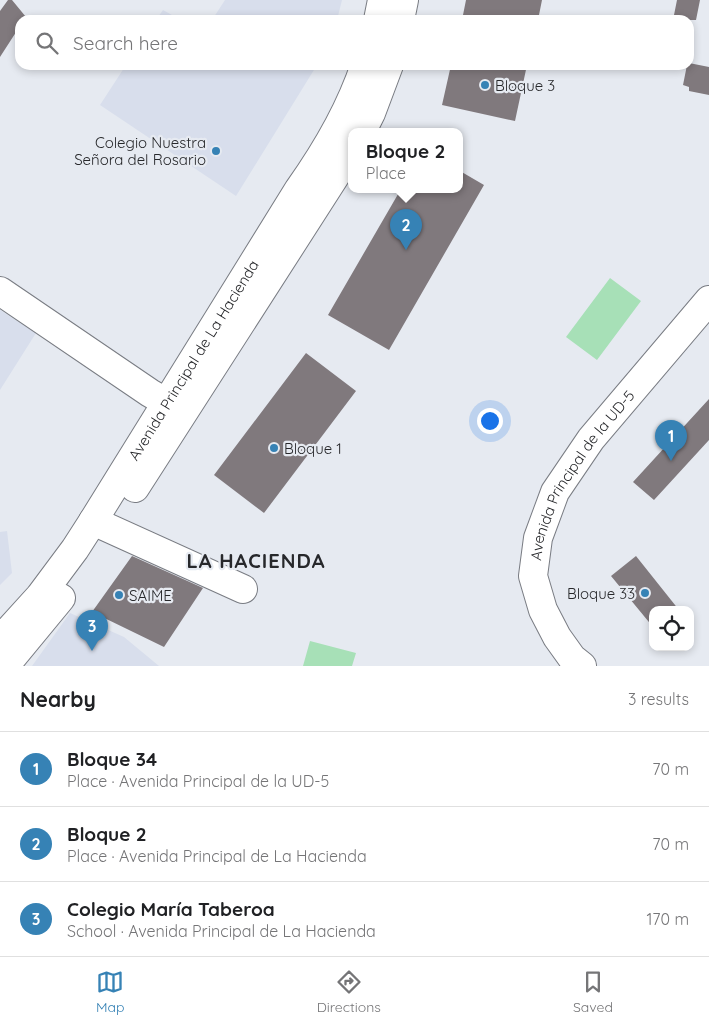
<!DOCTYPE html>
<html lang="en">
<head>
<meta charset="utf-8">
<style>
	:root { --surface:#fff; --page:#f6f6f6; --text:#202124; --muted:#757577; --line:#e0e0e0; --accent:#3682b5 }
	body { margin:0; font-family:Quicksand,sans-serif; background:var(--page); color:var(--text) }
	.controls { position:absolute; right:15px; bottom:15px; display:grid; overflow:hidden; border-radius:10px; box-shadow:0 2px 8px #0003 }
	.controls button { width:45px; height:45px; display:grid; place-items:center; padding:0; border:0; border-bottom:1px solid var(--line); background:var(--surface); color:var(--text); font:25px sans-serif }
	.you { position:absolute; left:489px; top:420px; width:18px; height:18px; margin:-12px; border:4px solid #fff; border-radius:50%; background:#1a73e8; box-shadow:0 0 0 8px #1a73e833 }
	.badge { display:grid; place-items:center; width:32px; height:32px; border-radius:50%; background:var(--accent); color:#fff; font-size:16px; font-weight:700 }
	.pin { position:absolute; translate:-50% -41px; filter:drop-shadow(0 1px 2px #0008) }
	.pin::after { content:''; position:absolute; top:26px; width:18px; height:15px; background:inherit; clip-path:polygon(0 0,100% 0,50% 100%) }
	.popup { position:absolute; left:348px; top:128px; width:115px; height:65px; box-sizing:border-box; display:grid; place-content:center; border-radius:10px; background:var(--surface); filter:drop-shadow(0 1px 4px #0005); font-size:16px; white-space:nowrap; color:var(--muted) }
	.popup b { font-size:19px; color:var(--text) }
	.popup::after { content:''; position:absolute; left:50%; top:100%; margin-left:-10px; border:10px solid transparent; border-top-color:var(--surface) }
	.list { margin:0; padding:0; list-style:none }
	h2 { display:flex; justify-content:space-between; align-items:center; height:65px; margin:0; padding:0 20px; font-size:21px }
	h2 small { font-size:16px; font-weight:400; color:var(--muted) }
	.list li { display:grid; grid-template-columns:32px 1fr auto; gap:15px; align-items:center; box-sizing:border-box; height:75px; padding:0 20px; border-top:1px solid var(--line) }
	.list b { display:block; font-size:19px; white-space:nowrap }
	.list p { margin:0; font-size:16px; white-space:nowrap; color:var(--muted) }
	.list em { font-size:16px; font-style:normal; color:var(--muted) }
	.icon { flex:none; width:28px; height:28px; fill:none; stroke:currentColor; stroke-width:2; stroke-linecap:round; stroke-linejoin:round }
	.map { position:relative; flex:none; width:709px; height:666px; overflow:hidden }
	.search { position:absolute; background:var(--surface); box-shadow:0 2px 8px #0003; left:15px; right:15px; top:15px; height:55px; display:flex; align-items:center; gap:12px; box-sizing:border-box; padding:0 18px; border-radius:15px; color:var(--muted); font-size:19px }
	.sheet { height:290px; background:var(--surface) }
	nav { display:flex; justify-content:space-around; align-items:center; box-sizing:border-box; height:70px; border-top:1px solid var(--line); background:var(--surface); font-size:14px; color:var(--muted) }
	nav a { display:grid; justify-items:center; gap:2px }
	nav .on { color:var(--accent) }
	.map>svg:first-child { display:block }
</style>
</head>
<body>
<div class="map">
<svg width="709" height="666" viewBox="0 0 709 666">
	<rect width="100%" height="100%" fill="#e6eaf1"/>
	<path fill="#d8deec" d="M225 0H342L337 20H212Z
		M163 10 181 20H156Z
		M126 65H317L236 196 100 105Z
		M0 310 36 333 0 390Z
		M7 531 12 573 0 585V532Z
		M70 613 124 637 159 666H32Z"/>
	<path fill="#a7e0b7" d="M610 278 641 301 597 360 566 337Z
		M310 641 356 653 352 666H303Z"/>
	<path fill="#80797d" d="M8 0H12L26 17 24 20H20V26L0 57V11Z
		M466 0H542L538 20H462Z
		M677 0H700L696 20H673Z
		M689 63 709 67V95L689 91V87L683 85 687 65H689Z
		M451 65H527L515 121 442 105Z
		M460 171 484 185 389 350 328 315 401 189H460Z
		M306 353 356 391 264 513 214 475Z
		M709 399V440L654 500 633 482Z
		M132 556 203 588 164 647 92 612Z
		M636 556 679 610H653V627L611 576Z"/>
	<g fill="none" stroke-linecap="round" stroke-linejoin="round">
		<defs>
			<g id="minor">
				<path d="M378 20 382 0"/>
				<path d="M400 20 404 0"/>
				<path d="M362 131 371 113 389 65"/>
				<path d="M0 291 150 393 181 411"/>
				<path d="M135 488 352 150"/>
				<path d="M93 521 243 589"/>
				<path id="s1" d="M0 640 40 596 75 549 93 521 299 189C326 151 350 110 365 65"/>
				<path d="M5 666 61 598"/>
				<path id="s2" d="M582 666 572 658 557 637 543 610 533 576 538 538 555 492 591 439 709 300"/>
			</g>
		</defs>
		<use href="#minor" stroke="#797c83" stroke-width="30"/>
		<use href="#minor" stroke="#fff" stroke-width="28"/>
	</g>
	<g fill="#3682b5" stroke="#e6eaf1" stroke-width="2">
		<circle cx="485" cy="85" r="5"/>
		<circle cx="216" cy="151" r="5"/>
		<circle cx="274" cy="448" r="5"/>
		<circle cx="645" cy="593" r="5"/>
		<circle cx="119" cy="595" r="5"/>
	</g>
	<g text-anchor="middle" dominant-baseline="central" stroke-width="4.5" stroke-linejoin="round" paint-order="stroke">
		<g font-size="15" fill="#27282b" stroke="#e6eaf1" text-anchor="start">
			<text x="495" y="85">Bloque 3</text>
			<text x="206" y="142" text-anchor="end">Colegio Nuestra<tspan x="206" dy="17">Señora del Rosario</tspan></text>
			<text x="284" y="448">Bloque 1</text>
			<text x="635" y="593" text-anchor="end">Bloque 33</text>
			<text x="129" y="595">SAIME</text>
		</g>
		<g font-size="15" fill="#27282b" stroke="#e6eaf1">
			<text stroke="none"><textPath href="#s1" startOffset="341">Avenida Principal de La Hacienda</textPath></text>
			<text stroke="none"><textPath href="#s2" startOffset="219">Avenida Principal de la UD-5</textPath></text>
		</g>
		<g font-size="20" font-weight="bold" letter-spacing="1" fill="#27282b" stroke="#e6eaf1">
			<text x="256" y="560">LA HACIENDA</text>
		</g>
	</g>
</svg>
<div class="controls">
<button><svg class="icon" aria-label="locate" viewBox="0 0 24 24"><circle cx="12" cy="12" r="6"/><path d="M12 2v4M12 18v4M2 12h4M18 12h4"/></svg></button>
</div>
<div class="you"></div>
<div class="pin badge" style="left:671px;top:461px">1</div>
<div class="pin badge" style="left:406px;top:250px">2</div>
<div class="popup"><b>Bloque 2</b>Place</div>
<div class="pin badge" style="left:92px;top:651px">3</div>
<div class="search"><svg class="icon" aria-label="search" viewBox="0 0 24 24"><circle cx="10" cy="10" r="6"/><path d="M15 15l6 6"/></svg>Search here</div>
</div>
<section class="sheet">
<h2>Nearby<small>3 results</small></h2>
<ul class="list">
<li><span class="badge">1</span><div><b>Bloque 34</b><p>Place · Avenida Principal de la UD-5</p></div><em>70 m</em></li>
<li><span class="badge">2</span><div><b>Bloque 2</b><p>Place · Avenida Principal de La Hacienda</p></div><em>70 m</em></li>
<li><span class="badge">3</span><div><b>Colegio María Taberoa</b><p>School · Avenida Principal de La Hacienda</p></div><em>170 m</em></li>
</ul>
</section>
<nav>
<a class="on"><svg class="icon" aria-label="map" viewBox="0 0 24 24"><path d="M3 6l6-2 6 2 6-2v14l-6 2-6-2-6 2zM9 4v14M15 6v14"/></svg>Map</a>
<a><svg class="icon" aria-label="directions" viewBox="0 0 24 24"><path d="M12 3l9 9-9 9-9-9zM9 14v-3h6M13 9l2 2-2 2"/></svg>Directions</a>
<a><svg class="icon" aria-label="saved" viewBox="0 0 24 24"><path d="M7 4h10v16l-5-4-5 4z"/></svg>Saved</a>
</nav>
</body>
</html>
